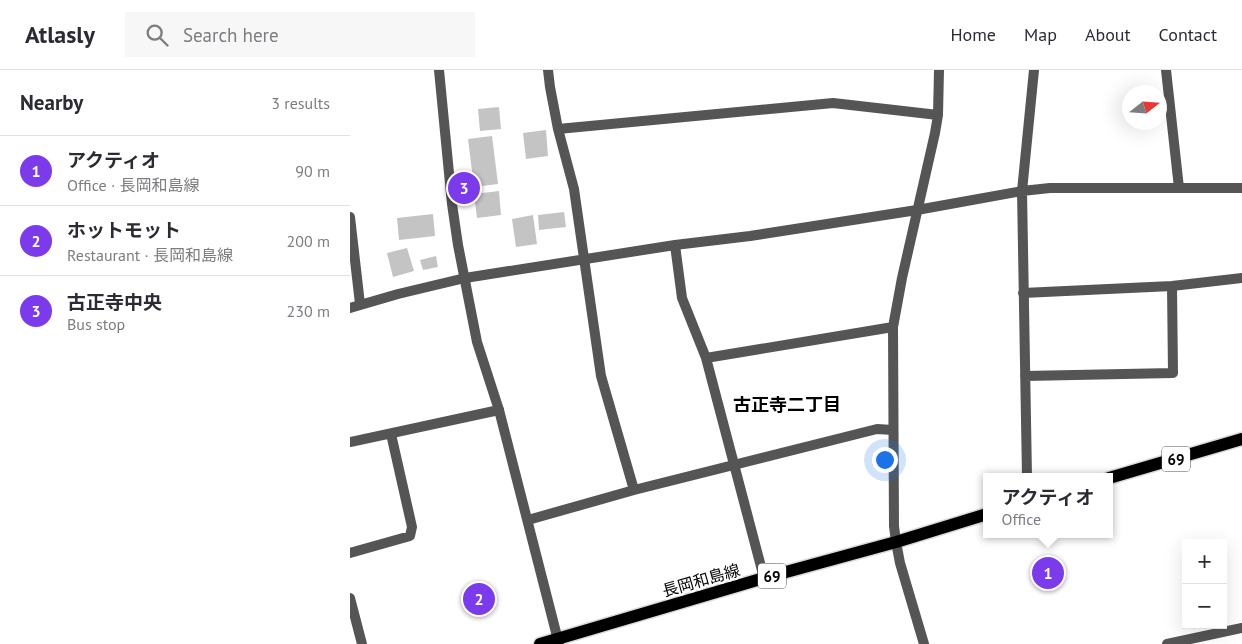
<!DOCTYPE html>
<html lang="en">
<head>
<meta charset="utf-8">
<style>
	:root { --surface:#fff; --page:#f7f7f7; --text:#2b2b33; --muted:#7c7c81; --line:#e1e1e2; --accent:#7c3aed }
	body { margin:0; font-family:"PT Sans","Noto Sans JP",sans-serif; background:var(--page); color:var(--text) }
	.controls { position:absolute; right:15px; bottom:15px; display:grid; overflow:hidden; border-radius:0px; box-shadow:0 5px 20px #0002 }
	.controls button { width:45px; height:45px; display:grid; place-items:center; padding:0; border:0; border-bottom:1px solid var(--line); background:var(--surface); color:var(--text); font:25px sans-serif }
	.compass { position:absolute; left:772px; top:15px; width:45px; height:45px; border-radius:50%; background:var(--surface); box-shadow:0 5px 20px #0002; rotate:73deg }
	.you { position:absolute; left:534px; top:389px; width:18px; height:18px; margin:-12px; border:4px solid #fff; border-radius:50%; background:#1a73e8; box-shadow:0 0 0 8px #1a73e833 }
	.badge { display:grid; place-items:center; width:32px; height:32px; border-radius:50%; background:var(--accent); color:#fff; font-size:16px; font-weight:700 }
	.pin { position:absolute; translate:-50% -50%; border:2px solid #fff; box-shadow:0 1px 5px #0006 }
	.popup { position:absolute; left:633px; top:403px; width:130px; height:65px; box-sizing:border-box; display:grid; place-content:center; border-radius:0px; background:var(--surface); filter:drop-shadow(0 1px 4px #0005); font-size:16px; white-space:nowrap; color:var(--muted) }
	.popup b { font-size:19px; color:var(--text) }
	.popup::after { content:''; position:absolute; left:50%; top:100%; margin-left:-10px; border:10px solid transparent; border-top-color:var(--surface) }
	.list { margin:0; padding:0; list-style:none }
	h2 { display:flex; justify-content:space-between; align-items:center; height:65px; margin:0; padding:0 20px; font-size:21px }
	h2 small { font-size:16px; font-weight:400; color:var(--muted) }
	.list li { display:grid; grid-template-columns:32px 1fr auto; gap:15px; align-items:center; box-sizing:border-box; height:70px; padding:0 20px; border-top:1px solid var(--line) }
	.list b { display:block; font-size:19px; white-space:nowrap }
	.list p { margin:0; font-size:16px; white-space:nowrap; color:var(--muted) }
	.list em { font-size:16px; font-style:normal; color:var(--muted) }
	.icon { flex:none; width:28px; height:28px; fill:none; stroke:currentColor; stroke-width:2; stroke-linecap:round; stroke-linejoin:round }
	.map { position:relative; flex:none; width:892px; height:574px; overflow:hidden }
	header { display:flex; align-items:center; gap:30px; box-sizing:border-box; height:70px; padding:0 25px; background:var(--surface); border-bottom:1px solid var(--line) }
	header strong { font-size:24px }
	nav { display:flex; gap:28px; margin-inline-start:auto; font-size:18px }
	.search { width:350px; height:45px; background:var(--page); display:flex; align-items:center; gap:12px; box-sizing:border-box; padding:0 18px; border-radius:0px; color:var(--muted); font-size:19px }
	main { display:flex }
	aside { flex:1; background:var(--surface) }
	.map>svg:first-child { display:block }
</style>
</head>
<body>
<header>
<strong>Atlasly</strong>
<div class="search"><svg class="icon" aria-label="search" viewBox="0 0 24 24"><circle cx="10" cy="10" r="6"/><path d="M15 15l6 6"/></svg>Search here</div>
<nav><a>Home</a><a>Map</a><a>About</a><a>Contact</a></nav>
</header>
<main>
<aside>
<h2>Nearby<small>3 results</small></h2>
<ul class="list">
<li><span class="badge">1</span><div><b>アクティオ</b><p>Office · 長岡和島線</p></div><em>90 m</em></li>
<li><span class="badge">2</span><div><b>ホットモット</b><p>Restaurant · 長岡和島線</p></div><em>200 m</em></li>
<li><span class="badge">3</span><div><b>古正寺中央</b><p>Bus stop</p></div><em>230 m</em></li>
</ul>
</aside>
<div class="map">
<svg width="892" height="574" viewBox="0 0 892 574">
	<rect width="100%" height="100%" fill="#fff"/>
	<path fill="#c4c4c4" d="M149 37 151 59 130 61 128 39Z
		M196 60 198 86 176 89 173 63Z
		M142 66 148 114 124 117 118 69Z
		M149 121 151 145 127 148 124 124Z
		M214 142 216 157 189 160 188 145Z
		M83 144 85 166 49 170 47 148Z
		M183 145 187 174 166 177 162 149Z
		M57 178 64 201 43 207 37 183Z
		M86 186 88 197 73 200 70 190Z"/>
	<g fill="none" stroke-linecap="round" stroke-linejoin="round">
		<defs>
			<path id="primary" d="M759 408 892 369
				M190 574 414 508 546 472 637 444"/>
		</defs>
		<use href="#primary" stroke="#dbdbdb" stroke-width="15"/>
		<path stroke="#555" stroke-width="10" d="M198 0 200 17 208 59 224 119 251 306 284 420
			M816 0 829 118
			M208 59 483 33 588 45
			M0 147 10 234
			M325 175 332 228 356 288 414 508
			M673 223 822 216 892 208
			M0 238 48 224 115 208 325 175 400 166 567 140 672 121 700 118H892
			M356 288 543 257
			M675 306 823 303 822 216
			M0 372 149 340
			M677 407 672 121 684 0
			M178 450 284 420 527 359 543 360
			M546 472 544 456 543 257 552 208 585 63 588 45 589 0
			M0 483 60 466 62 457 41 364
			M0 528 12 574
			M817 574 892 558"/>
		<path stroke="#555" stroke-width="10" d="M89 0 102 134 108 175 127 272 149 340 209 574
			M546 472 550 493 574 574"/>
		<use href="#primary" stroke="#000" stroke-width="12"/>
	</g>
	<g text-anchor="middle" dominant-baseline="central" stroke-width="4.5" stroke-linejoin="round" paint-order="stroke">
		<g fill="#fff" stroke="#4c4c4c" stroke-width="1">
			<rect x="812" y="376.5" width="28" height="25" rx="4"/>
			<rect x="408" y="493.5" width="28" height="25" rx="4"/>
		</g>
		<g font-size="15" font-weight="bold" fill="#000">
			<text x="826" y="389">69</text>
			<text x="422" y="506">69</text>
		</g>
		<g font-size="16" fill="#000" stroke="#fff">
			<text transform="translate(351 510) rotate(-16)">長岡和島線</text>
		</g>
		<g font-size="18" font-weight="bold" fill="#000" stroke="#fff">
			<text x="437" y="334">古正寺二丁目</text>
		</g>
	</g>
</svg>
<div class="controls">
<button>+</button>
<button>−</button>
</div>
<svg class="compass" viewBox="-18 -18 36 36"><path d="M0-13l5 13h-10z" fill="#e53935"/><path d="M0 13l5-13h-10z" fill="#7c7c81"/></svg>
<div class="you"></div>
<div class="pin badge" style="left:698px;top:503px">1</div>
<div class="popup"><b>アクティオ</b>Office</div>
<div class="pin badge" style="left:129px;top:529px">2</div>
<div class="pin badge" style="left:114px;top:118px">3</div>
</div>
</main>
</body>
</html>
